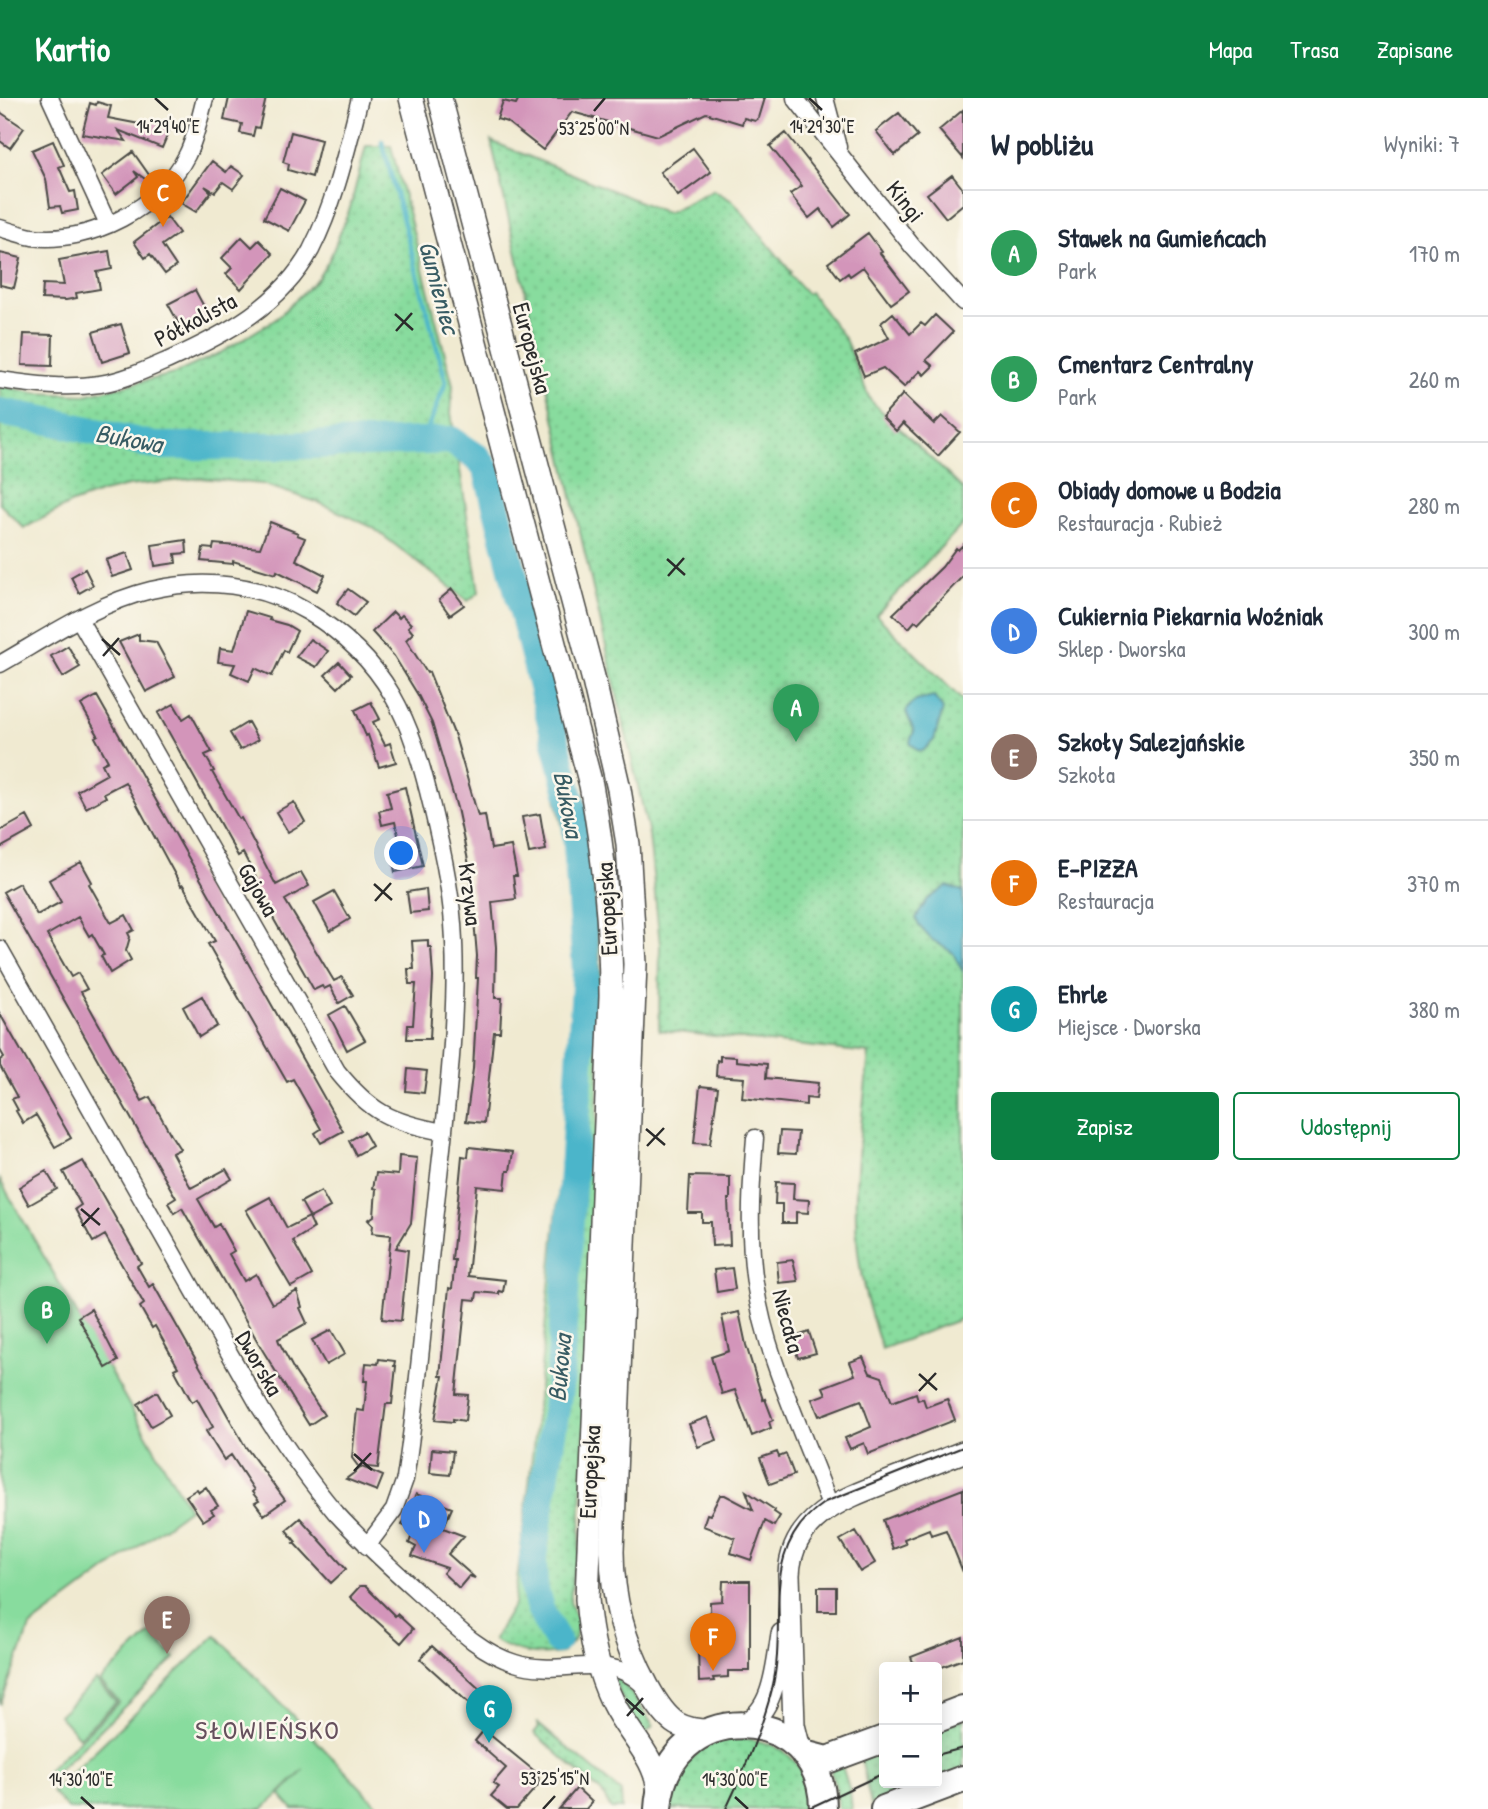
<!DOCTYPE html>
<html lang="pl">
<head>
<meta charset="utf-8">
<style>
	:root { --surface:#fff; --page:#f6f6f7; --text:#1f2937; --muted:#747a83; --line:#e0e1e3; --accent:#0b8043 }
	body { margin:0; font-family:"Patrick Hand",sans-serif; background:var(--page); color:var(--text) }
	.controls { position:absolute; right:21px; bottom:21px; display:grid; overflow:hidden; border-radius:7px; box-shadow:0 4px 18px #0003 }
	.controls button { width:63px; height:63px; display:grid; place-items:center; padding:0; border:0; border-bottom:2px solid var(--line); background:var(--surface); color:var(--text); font:35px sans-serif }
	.you { position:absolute; left:402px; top:756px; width:24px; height:24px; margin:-18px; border:5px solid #fff; border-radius:50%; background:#1a73e8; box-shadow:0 0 0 10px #1a73e833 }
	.badge { display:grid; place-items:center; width:46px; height:46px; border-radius:50%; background:var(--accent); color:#fff; font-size:23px; font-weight:700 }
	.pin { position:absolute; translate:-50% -58px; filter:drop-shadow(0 2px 4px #0008) }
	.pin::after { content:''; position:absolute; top:37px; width:24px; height:21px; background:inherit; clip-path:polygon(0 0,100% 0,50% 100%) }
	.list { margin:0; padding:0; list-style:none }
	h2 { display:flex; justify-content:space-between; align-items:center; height:91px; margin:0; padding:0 28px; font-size:30px }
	h2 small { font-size:23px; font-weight:400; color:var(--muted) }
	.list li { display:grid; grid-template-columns:46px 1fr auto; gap:21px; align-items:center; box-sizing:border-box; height:126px; padding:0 28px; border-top:2px solid var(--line) }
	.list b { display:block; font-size:26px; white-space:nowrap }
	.list p { margin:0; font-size:23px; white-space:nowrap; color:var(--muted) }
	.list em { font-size:23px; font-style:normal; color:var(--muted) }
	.actions { display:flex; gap:14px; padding:21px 28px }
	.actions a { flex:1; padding:16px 0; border:2px solid var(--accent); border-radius:7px; text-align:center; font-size:24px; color:var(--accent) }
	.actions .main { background:var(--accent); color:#fff }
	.map { position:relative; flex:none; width:963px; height:1711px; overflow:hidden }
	header { display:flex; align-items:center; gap:42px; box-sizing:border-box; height:98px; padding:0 35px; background:var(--accent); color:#fff }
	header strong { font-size:33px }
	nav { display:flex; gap:38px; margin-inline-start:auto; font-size:24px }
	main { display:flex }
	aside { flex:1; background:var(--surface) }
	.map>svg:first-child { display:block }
</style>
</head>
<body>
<header>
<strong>Kartio</strong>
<nav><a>Mapa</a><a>Trasa</a><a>Zapisane</a></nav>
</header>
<main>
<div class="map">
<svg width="963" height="1711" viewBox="0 0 963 1711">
	<defs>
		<pattern id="grass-dots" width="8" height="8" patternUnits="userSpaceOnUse" patternTransform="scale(1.75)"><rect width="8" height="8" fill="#88dc9e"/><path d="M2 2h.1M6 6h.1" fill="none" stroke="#76bd88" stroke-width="1.8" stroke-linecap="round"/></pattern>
	</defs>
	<rect width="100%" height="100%" fill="#fbf7ec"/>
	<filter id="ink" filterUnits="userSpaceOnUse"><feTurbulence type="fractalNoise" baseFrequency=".0143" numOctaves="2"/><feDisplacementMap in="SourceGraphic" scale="14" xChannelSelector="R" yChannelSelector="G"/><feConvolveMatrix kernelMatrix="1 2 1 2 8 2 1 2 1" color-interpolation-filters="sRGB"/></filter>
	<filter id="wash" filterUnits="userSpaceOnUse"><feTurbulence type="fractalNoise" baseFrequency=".00686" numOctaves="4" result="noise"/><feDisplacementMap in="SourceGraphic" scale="28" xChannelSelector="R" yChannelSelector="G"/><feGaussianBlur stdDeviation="1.57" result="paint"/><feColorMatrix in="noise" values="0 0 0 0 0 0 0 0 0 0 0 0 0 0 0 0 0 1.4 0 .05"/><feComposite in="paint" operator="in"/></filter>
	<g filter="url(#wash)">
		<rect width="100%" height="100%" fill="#f0ead1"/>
		<path fill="url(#grass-dots)" stroke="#5a8464" stroke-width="2" d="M491 43 667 115 713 92 734 104 791 174 789 176 807 196 810 194 845 241 870 302 963 391V426L876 517 963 603V1220L882 1251C873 1224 864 1197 860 1168 849 1098 862 1025 869 955L659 932 660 847 649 737Z
			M366 48H391L453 287 451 315 479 494 468 503 372 429 320 405 262 386 200 380 128 388 103 394 72 405 24 430 0 406V288L35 295 85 297 174 276 220 255 276 221 318 180 330 160 350 110Z
			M580 690 591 746 602 888 579 1461 574 1470 570 1504 578 1525 575 1541 562 1555C537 1559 514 1555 493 1542L514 1506 531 1369 567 1010 576 820 573 776 556 700Z
			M616 1579 629 1592 653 1628 643 1639 635 1627 613 1581Z
			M963 1621V1672L937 1682V1631Z
			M536 1624 621 1694 622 1711H611L602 1695 534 1635 539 1629Z
			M726 1640C759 1640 789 1646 805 1679 810 1688 810 1701 813 1711H670L678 1677 701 1651Z
			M884 1651V1685H930L871 1707 861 1660Z
			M842 1668 850 1693 852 1711H838L837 1694 831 1674V1672Z"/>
		<path fill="#88dc9e" stroke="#5a8464" stroke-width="2" d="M0 1082 189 1411 30 1529 0 1607Z
			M151 1535 175 1560 52 1678 47 1673 119 1604 100 1583Z
			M216 1537 381 1711H293L280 1697 304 1672 263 1711H68L52 1694Z
			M96 1582 116 1604 79 1639 59 1617Z"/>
		<path fill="#4cb5ca" stroke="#3c707a" stroke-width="2" d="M934 599 943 611 934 642 923 653 917 652 914 648 911 647 910 643 914 633 906 614C913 599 921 603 934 599Z
			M947 788 963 793V874L953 855 931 841 919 828 916 820 927 802Z"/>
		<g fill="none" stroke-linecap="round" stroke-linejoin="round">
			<path stroke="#4cb5ca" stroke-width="4.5" d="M382 43 446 284 423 343"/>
			<path stroke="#4cb5ca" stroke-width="28" d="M0 314 55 324 156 348H279L451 342 478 360 487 372 575 719 586 873 559 1290 533 1458C532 1494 538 1512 557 1542"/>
		</g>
		<g id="blocks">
			<path fill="#d395ba" d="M229 0H266L259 30 255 29 253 38 240 35 242 26 224 22Z
				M519 0H765L759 20 755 23 744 20 742 26 706 15 658 38 572 14 543 52 507 24 497 21 503 3 516 6Z
				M97 4 111 8 108 20 150 28 152 23 170 31 162 50 118 32 126 43 82 36 90 5 96 7Z
				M963 12V60L939 32Z
				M0 14 24 30 10 50 0 43Z
				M899 15 918 38 895 57 876 33Z
				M291 34 321 42 312 79 288 72 289 66 283 64Z
				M786 35 850 116 834 129 820 111 809 120 790 96 802 88 770 48Z
				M53 43 64 67 59 69 70 94 75 93 78 112 62 115 60 108 50 109 46 81 32 52Z
				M693 50 711 74 678 98 660 74Z
				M133 54 154 84 152 86 134 73 138 79 116 96 102 77Z
				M212 63 226 74 231 68 244 77 233 91 223 84 215 94 205 88 211 94 196 114 181 105Z
				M952 77 963 91V106L946 120 927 96Z
				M280 90 305 103 289 133 264 120Z
				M167 119 179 135 162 147 176 168 165 176 150 156 145 160 134 144Z
				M868 135 882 154 880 155 909 193 891 206 863 169 850 178 848 175 840 181 828 165Z
				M242 139 252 149 259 142 273 156 241 191 226 176 232 170 222 160Z
				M109 153 112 171 97 174 100 191 76 195 77 200 66 202 42 201 43 186 64 187 59 162Z
				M0 155 21 160 14 190 0 187Z
				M195 192 209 218 183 233 168 206Z
				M893 215 910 236 921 225 925 228 935 217 953 234 926 262 933 268 924 277 920 273 904 289 883 270 864 278 855 256 889 240 881 225Z
				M121 226 130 255 102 264 93 234Z
				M24 236 53 237 52 268 22 267Z
				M903 296 934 326 942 318 960 334 938 358 903 325 896 333 882 319Z
				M270 424 298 435 297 437 305 440 296 462 325 477 317 493 277 473 276 476 233 463V466L201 463 203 450 213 451 214 446 260 450Z
				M186 442 187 455 175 456 176 465 155 468 152 447Z
				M963 447V478L918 525 915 523 909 530 893 516 942 469 956 450 958 452Z
				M127 455 133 472 112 479 106 462Z
				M85 471 93 487 79 495 71 479Z
				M348 491 366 504 354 518 337 505Z
				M452 491 464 507 450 517 439 502Z
				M246 513 270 520 269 522 287 527 297 533 287 554 284 552 272 578 255 570 249 583 231 575 235 566 218 564 220 550 234 552Z
				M393 514 399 520 402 517 411 526 408 529 413 535 406 542 427 575 429 574 455 638 478 718 485 717 491 751 511 748 517 778H513L516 801 492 804 496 849 495 900H502L500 934H494L484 1025 466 1023 473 971 478 880H476L477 858 470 772 457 710 432 625 418 597 394 558 372 534Z
				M139 536V542L156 544 175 579 146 594 119 544Z
				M310 541 328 553 316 569 296 559Z
				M68 548 80 569 63 579 51 558Z
				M339 564 351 577 338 590 325 577Z
				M97 598 343 1033 321 1045 315 1035 321 1031 293 981 287 984 228 881 208 846 215 843 183 787 181 788 125 684 104 695 106 699 86 710 77 693 107 676 102 666 108 663 95 639 98 637 81 607Z
				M371 604 380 621 373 624 385 647 390 645 396 664 379 669 368 637 366 638 355 612Z
				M174 606 183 621 191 616 212 654 205 657 214 673 212 674 239 721 241 720 276 787 301 774 309 788 285 802 334 883 342 879 353 897 339 905 330 888 324 891 322 888 314 892 252 783 256 780 243 755 238 758 158 615Z
				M248 624 258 642 240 652 230 635Z
				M405 689 423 768 395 774 391 751 401 749 395 724 382 727 379 713 391 710 387 694Z
				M294 704 305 724 288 734 276 714Z
				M540 716 546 752 529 755 522 719Z
				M27 718 34 731 0 750V733Z
				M81 764 92 784 89 786 111 825 126 817 134 832 128 835 130 839 126 853 131 862 110 875 101 858 104 857 92 836 89 838 78 819 47 837 71 879 78 875 87 891 81 894 142 1003 150 999 171 1037 180 1051 172 1055 191 1090 226 1071 232 1081 198 1101 214 1129 219 1126 234 1153 229 1156 244 1183 256 1176 272 1206 297 1193 302 1209 300 1210 307 1225 278 1241 279 1244 295 1274 324 1317 309 1327 263 1253 182 1110 174 1115 168 1105 176 1100 3 794 19 785 37 817 61 804 49 782Z
				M426 791 428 813 410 815 407 794Z
				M334 793 350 821 330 833 314 804Z
				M428 842V849H431L433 879 430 941H407L408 927H413L416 886H409L408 871H414L412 843Z
				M202 898 217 928 199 939 183 909Z
				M345 908 365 942 347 952 329 917Z
				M0 916 71 1040 55 1049 36 1017 23 1025 16 1013 18 1012 12 1001 17 999 0 968V962L4 959 0 952Z
				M720 958 736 959V963L767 966 766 980 818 985 816 1001 806 1000V1007L742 1000 744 980 716 978 717 962 720 963Z
				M408 971 427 973 424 995 406 993Z
				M700 988 718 990 710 1046 694 1045Z
				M780 1033 798 1034 796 1056 778 1055Z
				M364 1034 372 1048 356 1057 349 1043Z
				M469 1049 513 1054 510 1073H507L505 1091 477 1088 468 1178 505 1182 503 1194 499 1193V1196L477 1194 476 1202 466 1201 456 1296 468 1297 465 1323 453 1321V1324L435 1322 443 1278H440L449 1190 452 1191 455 1162H452L462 1058 468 1059Z
				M399 1058 417 1060 411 1125 396 1150 408 1152 401 1223 382 1221 391 1137 372 1135 373 1127 368 1122 374 1118 376 1091 373 1090 376 1075 398 1077Z
				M83 1063 141 1165 137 1168 149 1189 153 1186 245 1348 285 1402 264 1417 255 1405 259 1403 252 1394 254 1392 231 1357 224 1362 206 1333 213 1329 197 1301 192 1304 174 1271 178 1269 155 1228 152 1230 140 1209 144 1206 105 1137 93 1144 75 1111 81 1107 63 1074Z
				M46 1073 57 1091 29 1107 19 1089Z
				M690 1078 730 1079V1101H728L730 1147 712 1148 711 1124H702V1115H688Z
				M776 1084 794 1085 793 1101 809 1102 808 1115 796 1114V1125H782V1106H775Z
				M321 1093 330 1109 310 1120 301 1104Z
				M270 1099 287 1130 309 1119 314 1130 293 1143 312 1177 291 1189 246 1112Z
				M793 1162 798 1183 779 1185 777 1164Z
				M732 1170 735 1191 717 1194 714 1172Z
				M91 1211 118 1263 106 1270 78 1219Z
				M739 1214 746 1247 763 1302 765 1301 773 1322 769 1324 771 1330 752 1338 735 1292 722 1296 711 1259 729 1253 722 1218Z
				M331 1232 345 1256 326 1267 312 1242Z
				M809 1234 816 1255 798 1260 792 1240Z
				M863 1259 870 1275 882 1279 892 1304 916 1295 918 1302 923 1300 926 1309 947 1301 955 1322 868 1356 864 1345 850 1351 845 1340 871 1329 861 1302 819 1318 812 1301 826 1296 823 1289 855 1277 850 1264Z
				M379 1261 395 1263 394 1268H396L392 1306H386L378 1370 358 1368 352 1360 357 1312 364 1313 367 1283H364L366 1265 378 1266Z
				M157 1294 170 1317 151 1328 138 1306Z
				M708 1319 717 1342 698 1349 689 1326Z
				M432 1351 453 1353 450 1377 430 1375Z
				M777 1354 779 1359 786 1356 794 1377 770 1386 760 1360Z
				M362 1369 383 1378 377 1393 346 1381Z
				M206 1389 218 1408 211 1412 214 1416 203 1423 186 1398 197 1391 199 1394Z
				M963 1391V1474L946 1432 931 1437 929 1431 904 1441 906 1446 893 1451 883 1422Z
				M746 1393 775 1412 774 1414 780 1418 774 1428 765 1423 751 1462 731 1455 735 1440 703 1428 707 1416 710 1417 720 1397H725L753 1412Z
				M416 1396 452 1410 443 1430 464 1438 448 1456 475 1480 469 1478 459 1490 443 1475 447 1470 412 1458 416 1449 409 1445 414 1432 402 1427Z
				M300 1420 346 1471 331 1485 294 1445 296 1444 286 1432Z
				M856 1433 875 1465 860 1474 840 1442Z
				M723 1483H750V1573H728V1579L713 1580 714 1583 699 1584 698 1548 711 1547 710 1504 722 1503Z
				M360 1488H365L395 1518 397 1516 413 1531 401 1545 350 1499Z
				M818 1489H836V1513H818Z
				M963 1539V1561L942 1569H915L911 1559Z
				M432 1548 484 1595 472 1608 420 1561Z
				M484 1632 538 1676 539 1686 517 1711H507L491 1698 499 1689 493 1685 506 1670 475 1643Z
				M577 1690 592 1704 586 1711H559Z"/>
		</g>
	</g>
	<g filter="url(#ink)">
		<use href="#blocks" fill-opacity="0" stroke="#494844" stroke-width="2"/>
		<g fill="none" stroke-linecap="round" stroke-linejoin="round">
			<defs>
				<path id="minor" d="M50 0 108 126
					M795 0 913 149 963 204
					M825 0 838 49
					M0 130C10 133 21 137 32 139 91 146 160 110 187 57 196 39 200 19 205 0
					M0 282C34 287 66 291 100 286 125 282 148 271 171 261 226 236 281 207 311 152 335 105 347 51 360 0
					M79 521 337 973C371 1015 391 1024 443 1034
					M0 566C49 538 97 505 151 492 205 479 261 486 308 514 388 562 411 622 432 709 441 747 450 786 453 826 460 923 443 1034 433 1132 424 1214 418 1298 405 1381L394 1412 367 1448
					M0 851 261 1311C284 1347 308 1382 336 1415 365 1447 397 1475 429 1504 455 1528 479 1554 515 1565 562 1580 604 1551 642 1586
					M755 1040C751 1088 748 1137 755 1185 766 1262 804 1335 830 1408"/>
				<path id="tertiary" d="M744 1626C775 1614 777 1565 782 1536
					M800 1651 794 1627 789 1477C791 1420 842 1401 887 1384 913 1374 938 1364 963 1354"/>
				<path id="secondary" d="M411 0 591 687C604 757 611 826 611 898L587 1501C590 1538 597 1572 613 1605 628 1636 657 1660 659 1695
					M440 0 593 579 619 691 628 746 635 866 612 1453C612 1502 624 1545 647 1588 654 1601 664 1618 677 1626 686 1631 698 1633 709 1633"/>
				<path id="primary" d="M937 1621 963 1611
					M804 1656 827 1662 884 1641
					M658 1711C664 1598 823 1601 823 1711
					M884 1711 963 1681"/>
			</defs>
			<use href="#minor" stroke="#494844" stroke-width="19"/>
			<use href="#tertiary" stroke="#494844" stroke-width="24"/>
			<use href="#secondary" stroke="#494844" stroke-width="26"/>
			<use href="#primary" stroke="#494844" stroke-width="30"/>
			<use href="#minor" stroke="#fff" stroke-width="16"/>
			<use href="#tertiary" stroke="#fff" stroke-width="21"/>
			<use href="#secondary" stroke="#fff" stroke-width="23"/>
			<use href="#primary" stroke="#fff" stroke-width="26"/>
			<path stroke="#2b2b2b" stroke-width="2" d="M937 1657 963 1650
				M726 1711C744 1673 762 1632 772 1591 789 1523 756 1451 825 1404L963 1349
				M807 1711 884 1675"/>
		</g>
	</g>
	<path fill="none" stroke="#2b2b2b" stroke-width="2.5" d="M155 0 168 12M809 0 822 12M594 13 605 0M395 216 413 232M396 233 412 215M667 461 685 477M668 478 684 460M102 541 120 557M103 558 119 540M374 786 392 802M375 803 391 785M646 1031 665 1047M647 1048 664 1030M81 1111 100 1127M82 1128 99 1110M919 1276 937 1292M919 1293 936 1275M354 1356 372 1372M354 1373 371 1355M626 1601 644 1617M627 1618 643 1600M81 1699 94 1711M735 1699 748 1711M543 1711 555 1698"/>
	<g text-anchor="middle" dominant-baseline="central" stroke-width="5" stroke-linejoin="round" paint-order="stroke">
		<g font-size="24" fill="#2b2b2b" stroke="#fbf7ec">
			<text transform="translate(906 103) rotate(52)">Kingi</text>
			<text transform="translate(195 221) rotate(-28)">Półkolista</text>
			<text transform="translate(533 250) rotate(75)">Europejska</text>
			<text transform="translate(259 791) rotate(60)">Gajowa</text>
			<text transform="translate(471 796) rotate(83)">Krzywa</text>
			<text transform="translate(606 811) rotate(-93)">Europejska</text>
			<text transform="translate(789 1223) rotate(75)">Niecała</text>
			<text transform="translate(260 1265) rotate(60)">Dworska</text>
			<text transform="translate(589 1374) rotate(-87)">Europejska</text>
		</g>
		<g font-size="26" font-style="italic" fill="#375b63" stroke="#fbf7ec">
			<text transform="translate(440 189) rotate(75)">Gumieniec</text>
			<text transform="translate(129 340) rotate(10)">Bukowa</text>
			<text transform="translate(569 706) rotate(79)">Bukowa</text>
			<text transform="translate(559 1270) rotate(-85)">Bukowa</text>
		</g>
		<g font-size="26" letter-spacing="2" fill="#66505d" stroke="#fbf7ec">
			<text x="268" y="1631">SŁOWIEŃSKO</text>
		</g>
	</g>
	<g font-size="18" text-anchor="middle" fill="#2b2b2b" stroke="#fbf7ec" stroke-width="5" stroke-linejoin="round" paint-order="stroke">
		<text x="822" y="35">14°29'30"E</text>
		<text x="168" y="35">14°29'40"E</text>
		<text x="594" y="37">53°25'00"N</text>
		<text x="555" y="1687">53°25'15"N</text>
		<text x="81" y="1688">14°30'10"E</text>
		<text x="735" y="1688">14°30'00"E</text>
	</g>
</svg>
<div class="controls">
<button>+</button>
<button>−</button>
</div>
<div class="you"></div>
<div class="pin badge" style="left:796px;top:644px;background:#2e9e5b">A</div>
<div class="pin badge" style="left:47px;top:1246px;background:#2e9e5b">B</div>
<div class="pin badge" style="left:163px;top:129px;background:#e8710a">C</div>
<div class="pin badge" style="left:424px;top:1455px;background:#3f7fe0">D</div>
<div class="pin badge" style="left:167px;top:1556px;background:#8d6e63">E</div>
<div class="pin badge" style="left:713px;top:1573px;background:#e8710a">F</div>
<div class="pin badge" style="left:489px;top:1645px;background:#0f9aa8">G</div>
</div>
<aside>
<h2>W pobliżu<small>Wyniki: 7</small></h2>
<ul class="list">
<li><span class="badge" style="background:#2e9e5b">A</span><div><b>Stawek na Gumieńcach</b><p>Park</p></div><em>170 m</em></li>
<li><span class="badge" style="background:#2e9e5b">B</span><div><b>Cmentarz Centralny</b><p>Park</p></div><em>260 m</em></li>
<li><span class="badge" style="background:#e8710a">C</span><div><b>Obiady domowe u Bodzia</b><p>Restauracja · Rubież</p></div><em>280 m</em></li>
<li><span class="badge" style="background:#3f7fe0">D</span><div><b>Cukiernia Piekarnia Woźniak</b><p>Sklep · Dworska</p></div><em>300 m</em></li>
<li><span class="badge" style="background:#8d6e63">E</span><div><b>Szkoły Salezjańskie</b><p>Szkoła</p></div><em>350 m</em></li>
<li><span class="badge" style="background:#e8710a">F</span><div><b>E-PIZZA</b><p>Restauracja</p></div><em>370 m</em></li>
<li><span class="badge" style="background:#0f9aa8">G</span><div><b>Ehrle</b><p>Miejsce · Dworska</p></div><em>380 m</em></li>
</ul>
<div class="actions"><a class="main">Zapisz</a><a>Udostępnij</a></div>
</aside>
</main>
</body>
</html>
